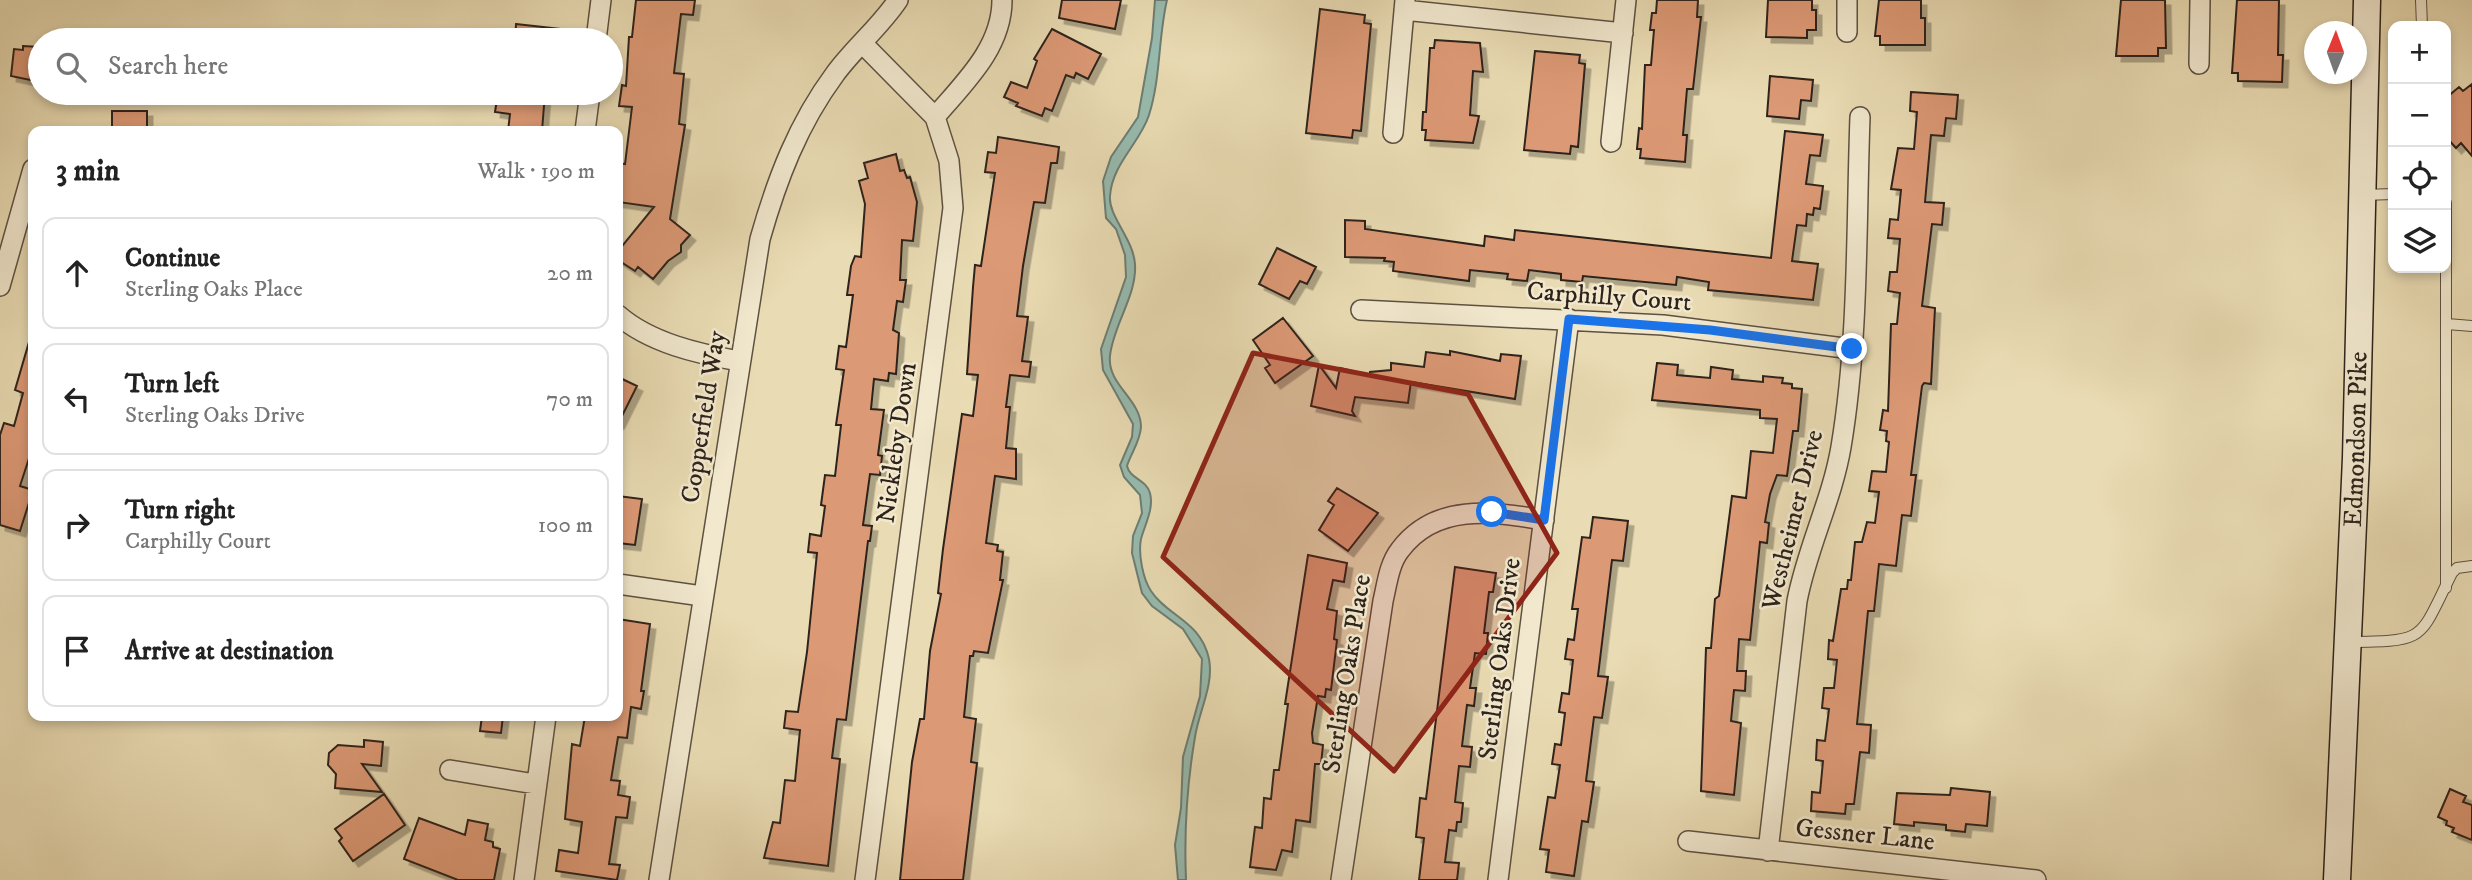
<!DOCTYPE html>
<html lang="en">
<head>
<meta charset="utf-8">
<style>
	:root { --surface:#fff; --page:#f6f6f6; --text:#222; --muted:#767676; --line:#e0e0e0 }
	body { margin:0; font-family:"IM FELL DW Pica",serif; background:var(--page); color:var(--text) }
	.controls { position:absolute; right:21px; top:21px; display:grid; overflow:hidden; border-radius:14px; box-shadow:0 4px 10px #0003 }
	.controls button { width:63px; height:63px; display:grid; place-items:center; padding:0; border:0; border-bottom:2px solid var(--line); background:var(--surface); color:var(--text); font:35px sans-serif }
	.compass { position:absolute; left:2304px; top:21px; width:63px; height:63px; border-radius:50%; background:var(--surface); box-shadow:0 4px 10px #0003; rotate:1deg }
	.stop { position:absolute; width:21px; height:21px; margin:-16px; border:5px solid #1a73e8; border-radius:50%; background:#fff }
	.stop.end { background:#1a73e8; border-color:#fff; box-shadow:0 2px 7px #0008 }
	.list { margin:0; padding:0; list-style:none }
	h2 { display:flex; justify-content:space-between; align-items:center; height:91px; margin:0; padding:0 28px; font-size:30px }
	h2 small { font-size:23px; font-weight:400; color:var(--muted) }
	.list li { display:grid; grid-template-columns:46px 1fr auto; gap:21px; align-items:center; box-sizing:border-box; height:112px; margin:0 14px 14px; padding:0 14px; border:2px solid var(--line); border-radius:14px }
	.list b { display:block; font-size:26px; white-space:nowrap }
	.list p { margin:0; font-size:23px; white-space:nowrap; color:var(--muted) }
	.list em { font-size:23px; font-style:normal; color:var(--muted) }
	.icon { flex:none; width:38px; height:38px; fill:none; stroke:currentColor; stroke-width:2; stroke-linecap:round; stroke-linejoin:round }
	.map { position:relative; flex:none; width:2472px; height:880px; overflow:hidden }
	.search { position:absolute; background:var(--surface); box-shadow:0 4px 10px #0003; left:28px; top:28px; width:595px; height:77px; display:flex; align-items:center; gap:18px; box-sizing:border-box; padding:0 24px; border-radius:38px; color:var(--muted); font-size:26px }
	.panel { position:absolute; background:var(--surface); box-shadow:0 4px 10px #0003; left:28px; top:126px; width:595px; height:595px; border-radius:14px }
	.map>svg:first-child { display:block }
</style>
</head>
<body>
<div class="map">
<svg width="2472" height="880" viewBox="0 0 2472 880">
	<defs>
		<filter id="shadow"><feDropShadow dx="5.5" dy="5.5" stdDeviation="0" flood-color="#0004"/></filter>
	</defs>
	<rect width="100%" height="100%" fill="#e9dbb3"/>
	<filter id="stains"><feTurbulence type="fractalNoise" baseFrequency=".00286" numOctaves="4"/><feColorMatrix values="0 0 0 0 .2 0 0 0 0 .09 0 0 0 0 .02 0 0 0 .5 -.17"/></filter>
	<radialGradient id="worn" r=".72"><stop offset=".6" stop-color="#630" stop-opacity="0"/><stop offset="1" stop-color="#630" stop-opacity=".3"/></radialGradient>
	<path fill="#97bbaf" stroke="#6d7e74" stroke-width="2" d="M1155 0H1167C1158 38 1161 77 1149 115 1140 143 1112 164 1110 196 1108 216 1133 238 1135 264 1137 296 1113 325 1110 356 1107 385 1141 399 1141 427 1140 442 1131 453 1127 466 1130 479 1146 479 1150 493 1154 509 1145 524 1141 539 1138 554 1143 579 1151 591 1167 616 1201 621 1209 659 1214 685 1199 711 1195 737 1187 784 1184 832 1186 880H1178L1175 845 1181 808 1183 757 1200 696 1202 659 1183 629 1152 606 1142 593 1132 553 1133 536 1142 513 1140 495 1124 477 1120 465 1132 437 1133 424 1103 370 1101 349 1126 277 1125 255 1116 229 1106 218 1103 181 1111 157 1138 117 1152 38Z"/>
	<path fill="#dc9974" stroke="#2e231b" stroke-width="2" filter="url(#shadow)" d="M636 0H695L693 15 681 14 674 73 684 74 679 124 685 125 670 219 690 235 681 245V252L668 261 653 279 638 267 635 271 618 260V251L654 207 618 202V163L625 164 632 107 619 106 622 85 626 86 629 37H632Z
		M1062 0H1121L1115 29 1059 18Z
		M1657 0H1698L1697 17H1701L1693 89H1687L1683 135H1687L1685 162 1640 158 1641 149H1637L1639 128 1642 129 1645 65H1651L1654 30H1650L1652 13H1656Z
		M1768 0H1812V10H1816V30H1807V38L1766 37Z
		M1879 0H1921V18H1925V45H1880V36H1875Z
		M2121 0H2165L2166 48H2158V56H2116Z
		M2237 0H2279L2278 55H2283L2282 82 2238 81V73H2232Z
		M1320 9 1365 15 1364 23 1371 24 1361 131 1353 130 1352 138 1306 133Z
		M516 24 569 30V40H515Z
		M1052 29 1101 54 1088 79 1076 73 1074 78 1066 75 1052 111 1045 108 1042 116 1016 106 1018 103 1004 97 1011 82 1027 88 1037 61 1034 59Z
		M1435 40 1480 43 1483 72 1473 71 1470 115 1479 116 1473 143 1425 140 1426 130H1422L1423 112H1426L1430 48H1434Z
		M23 46 40 47V82L11 76 14 49 23 50Z
		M1535 51 1580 55 1579 63 1585 64 1578 147 1571 146 1570 154 1524 150Z
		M1770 76 1813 80 1811 101 1801 100 1799 119 1767 116Z
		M2472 84V156L2461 143 2456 148 2446 137V98L2459 87 2463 91Z
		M1911 92 1958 95 1956 119 1946 118 1944 136 1931 135 1925 202 1944 203 1942 225 1932 224 1922 306 1935 308 1931 384 1924 383 1922 386 1911 475H1916L1911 516 1902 515 1896 566 1879 564 1874 611H1868L1857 724 1871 725 1869 753 1860 752 1854 804H1846L1845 814 1811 811 1812 792 1820 793 1823 761 1816 760 1817 740 1825 741 1829 709 1822 708 1824 688H1834L1837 660 1828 659 1829 640 1833 641 1841 589H1847L1848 580H1851L1855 542H1862L1867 522 1875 523 1879 492 1869 491 1872 471 1886 472 1889 442 1886 441 1887 431 1880 430 1883 410 1888 411 1891 324H1897L1900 293 1888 291 1890 272H1897L1900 239 1888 238 1890 219 1898 220 1901 190 1891 189 1898 148 1914 149 1917 112 1910 111Z
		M502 93H545L542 131H508L510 114 495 112 497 99Z
		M112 111H147V131H112Z
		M1785 131 1823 135 1820 156 1810 155 1806 184 1823 186 1820 209 1814 208 1813 215 1807 214 1806 226 1797 225 1792 261 1818 264 1813 300 1708 290 1709 282 1677 277 1676 285 1583 276 1582 282 1561 280V274L1529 270 1527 281 1507 279 1508 274 1470 270 1469 281 1393 271 1394 262 1384 261 1385 258 1345 257V220L1365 221V229L1484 246 1485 236 1514 240 1515 230 1771 258Z
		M998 137 1059 147 1057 163H1051L1045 203 1034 202 1023 266 1017 316 1028 317 1022 361 1031 362 1029 377 1010 375 1006 407H1010L1006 448 1016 449V479L995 476 986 543 998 545 997 551 1003 552 1000 580H1003L988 653 974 651 973 656H970L964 717 976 719 971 762 977 763 963 880H900L912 762 920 719H924L930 651 941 594 938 593 943 549 962 414 973 416 978 375 967 374 973 287 975 265 981 266 995 173 985 172 988 152 996 153Z
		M896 154 900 171 904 170 907 178 910 177 917 202 913 241 902 240 900 280H906L903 302 897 301 893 330 899 333 896 374 889 373 888 381 874 379 871 409 884 410 878 455 882 456 880 475 870 474 863 525 872 526 870 541H868L846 720 837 719 832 758 840 759 828 866 764 858 773 822 780 823 785 780 795 781 800 730 784 728 786 711 798 712 807 652 817 553 808 552 810 534 821 536 825 506 821 505 825 475 835 476 841 425H836L844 370 836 369 839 346 846 347 853 295H847L851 266 855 256 861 257 865 204 859 181 868 178 864 163Z
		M1277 248 1316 267 1307 284 1300 281 1289 299 1259 284Z
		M1283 318 1313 356 1275 383 1265 368 1270 365 1253 340Z
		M29 342 33 343V446L20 486 33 490 20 531 0 525V435L4 423 14 426 23 393 15 390Z
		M1450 351 1500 361 1501 354 1521 356 1515 399 1411 382 1408 403 1355 397 1352 411 1355 416 1311 406 1319 365 1336 388 1340 368 1370 375V372L1391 370V363L1424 367 1426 352 1450 355Z
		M1657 363 1678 365 1677 375 1710 378 1711 367 1733 370 1732 379 1763 382V376L1783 378 1782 383 1792 384V388L1802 389 1798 431H1793L1787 476 1777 475 1770 494 1765 522 1769 523 1767 543 1760 542 1750 640 1739 639 1737 671H1746L1745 691 1734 690 1731 721 1741 723 1734 795 1701 791 1706 648H1711L1715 599 1719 596 1732 496 1746 498 1751 451 1773 453 1777 419 1760 418V410L1652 400Z
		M618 377 637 386 618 424Z
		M1337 488 1378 513 1348 551 1319 530 1334 505 1328 501Z
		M618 496 642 499 635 545 618 543Z
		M1593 517 1628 521 1623 561 1612 560 1598 676 1608 677 1602 718 1594 717 1586 781 1594 782 1588 822 1582 821 1574 876 1546 872 1549 850 1540 849 1548 797 1555 798 1560 765 1552 764 1555 744 1561 745 1565 713 1559 712 1562 693 1569 694 1573 660 1565 659 1568 639 1574 640 1578 609H1572L1582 537 1590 538Z
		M1308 555 1347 563 1344 582 1333 580 1327 609 1337 611 1334 639 1337 640 1331 690 1326 689 1325 697 1318 696 1312 733 1313 743 1323 745 1321 764H1315L1310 822 1296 820 1292 852 1282 850 1276 870 1250 867 1255 827 1262 828 1264 798 1271 799 1274 770H1279L1288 704H1285Z
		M1455 567 1496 573 1493 592H1489L1484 633H1488L1486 654 1475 653 1470 688H1476L1474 706 1467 705 1462 746 1472 747 1470 767 1459 766 1455 802 1463 803 1461 822H1457L1456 831 1449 830 1445 862 1459 863 1457 880H1419L1424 838 1416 837 1420 798 1426 799Z
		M618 619 650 624 641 691H644L641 709 631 707 627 738 618 737 611 780 620 781 618 795 630 797 627 818 616 817 609 864 620 865 617 880 556 871 559 850 578 853 582 822 565 819 572 744 580 746 585 716H618Z
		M482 716H503L501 733 480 731Z
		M364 740 383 742 381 766 362 764 382 792 335 788 336 774 328 765 329 753 338 745 364 747Z
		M1951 788 1990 792 1987 826 1966 824 1965 832 1946 830V825L1914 822V826L1894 824 1897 793 1950 795Z
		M2450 789 2466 796 2463 802 2472 805V840L2452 832 2454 828 2446 825 2447 821 2438 817Z
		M384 794 405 825 353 861 339 841 342 838 335 829Z
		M419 818 465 835 468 820 488 824 485 840 493 842V847L500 849 494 880H458L404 859Z"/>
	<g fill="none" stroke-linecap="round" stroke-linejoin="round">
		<defs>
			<path id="service" d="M2421 0 2422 26
				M2363 195 2393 194
				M2446 203V588
				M2447 324 2472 326
				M2348 642C2428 641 2418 641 2452 573L2457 568 2472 566"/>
			<path id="minor" d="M1404 10 1623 33
				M1847 32V0
				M596 40 601 0
				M863 44 935 117 949 161 953 208 865 880
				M2199 64 2200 0
				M935 117C964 83 1002 48 1002 0
				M585 131 590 93
				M1393 133 1405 0
				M1611 142 1626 0
				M0 286 33 169
				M1361 310 1663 325 1852 349
				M618 315C650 343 699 354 739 361
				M618 584 702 596
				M450 770 535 784
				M1688 841 2036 880
				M1768 851 1797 601C1807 548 1832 500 1841 447 1859 339 1856 226 1860 117
				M524 880 546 716
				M659 880 760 239C777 179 798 124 835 74 854 48 880 27 898 0
				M1341 880 1383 601C1387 584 1389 564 1400 550 1436 502 1494 512 1544 520
				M1498 880 1569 319"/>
			<g id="secondary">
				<path id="s1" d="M2337 880 2356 458 2367 0"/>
			</g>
		</defs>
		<use href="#service" stroke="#5d5141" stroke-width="12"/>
		<use href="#minor" stroke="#5d5141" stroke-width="22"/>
		<use href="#secondary" stroke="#2e231b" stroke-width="29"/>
		<use href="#service" stroke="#f1e8ce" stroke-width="10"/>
		<use href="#minor" stroke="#f1e8ce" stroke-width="19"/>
		<use href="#secondary" stroke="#f1e8ce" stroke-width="26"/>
	</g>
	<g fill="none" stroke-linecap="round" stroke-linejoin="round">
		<path stroke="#1a73e8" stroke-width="9" d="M1492 512 1544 520 1569 319 1710 330 1852 349"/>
	</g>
	<path fill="#8f2418" fill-opacity="0.2" stroke="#8f2418" stroke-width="5" stroke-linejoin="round" d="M1253 353 1468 394 1557 553 1394 771 1163 557Z"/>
	<g text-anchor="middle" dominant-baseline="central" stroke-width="5" stroke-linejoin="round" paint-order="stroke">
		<g font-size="26" fill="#2e231b" stroke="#f1e8ce">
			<text transform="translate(1609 297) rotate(4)">Carphilly Court</text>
			<text transform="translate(704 417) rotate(-81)">Copperfield Way</text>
			<text stroke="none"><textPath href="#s1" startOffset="441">Edmondson Pike</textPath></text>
			<text transform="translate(897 443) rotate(-82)">Nickleby Down</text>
			<text transform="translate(1793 520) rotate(-76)">Westheimer Drive</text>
			<text transform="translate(1500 659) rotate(-83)">Sterling Oaks Drive</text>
			<text transform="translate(1347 674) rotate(-81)">Sterling Oaks Place</text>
			<text transform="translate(1865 835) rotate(6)">Gessner Lane</text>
		</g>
	</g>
	<rect width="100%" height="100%" filter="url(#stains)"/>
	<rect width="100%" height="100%" fill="url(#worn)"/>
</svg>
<div class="controls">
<button>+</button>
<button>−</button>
<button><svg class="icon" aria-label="locate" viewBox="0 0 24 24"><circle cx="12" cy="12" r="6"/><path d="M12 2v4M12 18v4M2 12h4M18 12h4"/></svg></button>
<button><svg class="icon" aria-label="layers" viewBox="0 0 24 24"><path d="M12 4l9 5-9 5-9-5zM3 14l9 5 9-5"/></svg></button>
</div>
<svg class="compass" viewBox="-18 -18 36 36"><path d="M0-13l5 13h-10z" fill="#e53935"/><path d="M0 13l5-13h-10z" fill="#767676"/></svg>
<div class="stop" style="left:1492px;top:512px"></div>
<div class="stop end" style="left:1852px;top:349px"></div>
<div class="search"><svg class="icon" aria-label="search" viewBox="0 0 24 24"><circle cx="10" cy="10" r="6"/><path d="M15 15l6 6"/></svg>Search here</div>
<section class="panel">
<h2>3 min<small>Walk · 190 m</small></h2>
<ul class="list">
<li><svg class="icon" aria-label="ahead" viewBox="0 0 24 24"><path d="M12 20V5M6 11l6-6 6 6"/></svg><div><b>Continue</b><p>Sterling Oaks Place</p></div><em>20 m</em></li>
<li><svg class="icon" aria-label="left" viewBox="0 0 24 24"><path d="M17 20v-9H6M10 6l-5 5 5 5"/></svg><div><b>Turn left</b><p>Sterling Oaks Drive</p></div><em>70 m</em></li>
<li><svg class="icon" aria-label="right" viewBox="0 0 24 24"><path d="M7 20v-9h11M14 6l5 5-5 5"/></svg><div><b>Turn right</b><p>Carphilly Court</p></div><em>100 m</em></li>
<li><svg class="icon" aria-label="arrive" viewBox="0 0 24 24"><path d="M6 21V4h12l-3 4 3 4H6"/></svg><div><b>Arrive at destination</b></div></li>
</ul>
</section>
</div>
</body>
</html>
